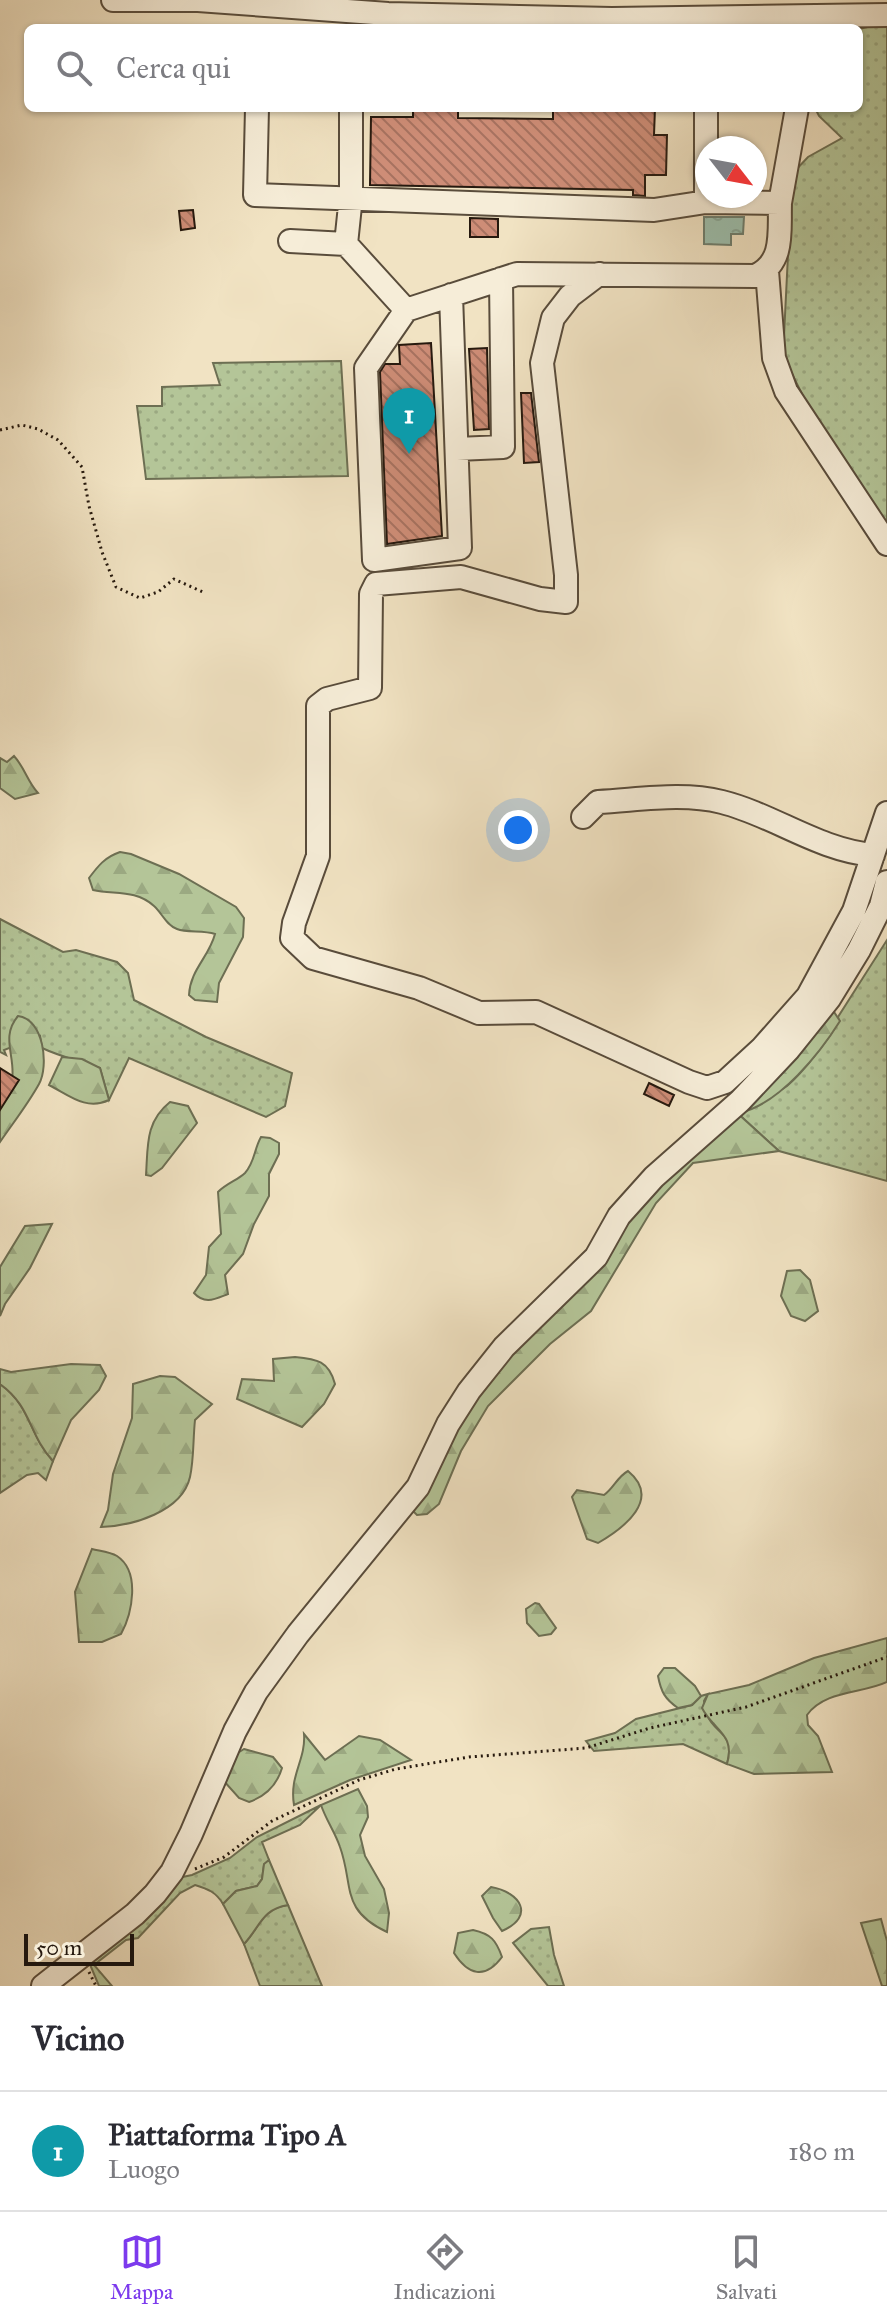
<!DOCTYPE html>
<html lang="it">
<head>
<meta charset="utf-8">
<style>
	:root { --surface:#fff; --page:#f2f2f3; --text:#2b2b33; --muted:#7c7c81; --line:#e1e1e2; --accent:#7c3aed }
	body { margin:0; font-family:"IM FELL Great Primer",serif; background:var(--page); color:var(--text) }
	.compass { position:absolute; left:695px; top:136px; width:72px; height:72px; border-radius:50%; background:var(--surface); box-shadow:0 2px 6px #0004; rotate:121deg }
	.scale { position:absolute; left:24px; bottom:20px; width:110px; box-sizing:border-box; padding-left:8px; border:4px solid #26190e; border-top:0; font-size:22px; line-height:28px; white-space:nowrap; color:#26190e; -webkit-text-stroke:6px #f6edd8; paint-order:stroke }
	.you { position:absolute; left:518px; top:830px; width:28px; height:28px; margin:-20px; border:6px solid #fff; border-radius:50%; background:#1a73e8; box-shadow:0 0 0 12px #1a73e833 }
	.badge { display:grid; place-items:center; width:52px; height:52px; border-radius:50%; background:var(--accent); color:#fff; font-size:26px; font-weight:700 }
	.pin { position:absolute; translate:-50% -66px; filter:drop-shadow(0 2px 4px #0008) }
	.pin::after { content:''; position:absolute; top:42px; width:28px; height:24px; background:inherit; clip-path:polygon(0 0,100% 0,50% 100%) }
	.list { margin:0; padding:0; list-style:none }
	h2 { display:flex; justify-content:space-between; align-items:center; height:104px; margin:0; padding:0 32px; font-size:34px }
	h2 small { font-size:26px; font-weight:400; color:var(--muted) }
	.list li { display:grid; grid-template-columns:52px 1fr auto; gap:24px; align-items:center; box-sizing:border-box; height:120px; padding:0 32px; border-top:2px solid var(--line) }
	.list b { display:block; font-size:30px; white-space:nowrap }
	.list p { margin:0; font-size:26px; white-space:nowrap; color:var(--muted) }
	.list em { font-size:26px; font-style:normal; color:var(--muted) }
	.icon { flex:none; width:44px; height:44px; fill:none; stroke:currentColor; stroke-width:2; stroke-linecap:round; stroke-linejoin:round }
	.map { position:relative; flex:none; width:887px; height:1986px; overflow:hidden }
	.search { position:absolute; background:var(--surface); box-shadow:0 2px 6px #0004; left:24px; right:24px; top:24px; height:88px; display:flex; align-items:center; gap:20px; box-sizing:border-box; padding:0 28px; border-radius:12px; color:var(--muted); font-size:30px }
	.sheet { height:224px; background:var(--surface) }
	nav { display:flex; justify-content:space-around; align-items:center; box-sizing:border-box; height:112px; border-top:2px solid var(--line); background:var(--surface); font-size:22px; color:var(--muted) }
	nav a { display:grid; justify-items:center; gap:4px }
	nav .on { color:var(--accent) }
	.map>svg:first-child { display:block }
</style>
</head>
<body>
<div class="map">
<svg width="887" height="1986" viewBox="0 0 887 1986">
	<defs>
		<pattern id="grass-dots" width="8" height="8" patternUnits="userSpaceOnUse" patternTransform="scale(2)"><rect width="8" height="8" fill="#b4c598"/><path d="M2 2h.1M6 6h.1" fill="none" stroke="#9ba982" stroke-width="1.8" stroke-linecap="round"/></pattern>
		<pattern id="forest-firs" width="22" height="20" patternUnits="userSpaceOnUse" patternTransform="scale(2)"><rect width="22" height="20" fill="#b4c598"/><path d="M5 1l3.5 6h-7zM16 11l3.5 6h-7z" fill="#9ba982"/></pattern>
		<pattern id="water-ripples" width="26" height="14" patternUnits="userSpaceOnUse" patternTransform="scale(2)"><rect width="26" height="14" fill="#9cbfad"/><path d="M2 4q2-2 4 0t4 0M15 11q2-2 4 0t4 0" fill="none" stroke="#86a494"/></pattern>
		<pattern id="building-back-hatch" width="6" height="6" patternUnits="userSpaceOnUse" patternTransform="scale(2)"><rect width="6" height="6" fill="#ce8d77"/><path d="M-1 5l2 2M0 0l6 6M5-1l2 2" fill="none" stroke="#a77260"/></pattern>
	</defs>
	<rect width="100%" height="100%" fill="#f1e3c3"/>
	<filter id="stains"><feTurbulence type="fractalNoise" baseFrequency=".0025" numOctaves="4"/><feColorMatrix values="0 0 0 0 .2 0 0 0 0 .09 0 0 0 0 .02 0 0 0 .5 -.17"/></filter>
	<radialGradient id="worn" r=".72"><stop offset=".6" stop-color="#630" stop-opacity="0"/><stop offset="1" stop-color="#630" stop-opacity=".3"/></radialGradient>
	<path fill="url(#grass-dots)" stroke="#6d6f53" stroke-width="2" d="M872 26H887V536L818 426 783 356 792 174 808 157 842 138 819 116 815 108H859V29Z
		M341 361 348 476 146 479 137 406H162V387L220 385 213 363Z
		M0 919 63 952 76 950 117 962 128 973 134 1000 206 1037 292 1073 285 1106 266 1117 129 1058 109 1100 100 1068C80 1061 61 1057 42 1048L40 1036 4 1050 6 1055 0 1052Z
		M887 940V1181L779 1151 735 1111C751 1103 772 1097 787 1086 803 1073 828 1040 839 1021L838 1017Z
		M0 1384C32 1407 28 1434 53 1461L46 1480 38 1473 27 1475 0 1493Z
		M708 1694 704 1701C705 1706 705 1711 707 1715 715 1735 736 1732 727 1764L683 1744 594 1751 586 1741 615 1733 636 1719 692 1705 701 1696Z
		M321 1805 300 1825 262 1842 269 1860 264 1865 262 1879 257 1886 236 1891 223 1904C216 1892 208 1889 195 1885L180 1893 138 1938 126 1940 94 1965 112 1986H99L86 1955 173 1879 192 1875 230 1858 257 1837Z
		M288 1905 322 1986H260L244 1944C262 1926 258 1910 288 1905Z
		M549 1927 554 1955 564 1986H548L513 1943 531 1929Z"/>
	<path fill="url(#forest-firs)" stroke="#6d6f53" stroke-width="2" d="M14 756C25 768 27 781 38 793L15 799 0 788V758L7 762Z
		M120 852 131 854 179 874 236 907 244 918 243 937 219 983 217 1002 195 1000 189 995C190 970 209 957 215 934 203 930 187 933 177 929 166 925 162 913 154 906 135 889 114 895 93 890L89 878C98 866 105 857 120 852Z
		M830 1011 834 1012 840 1021C820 1053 780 1103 742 1112Z
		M18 1016C44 1019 49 1066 39 1084 28 1104 13 1123 0 1142 0 1132 0 1119 0 1109 2 1099 11 1090 12 1080 16 1057 0 1037 18 1016Z
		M62 1057 82 1059 100 1068 109 1100C86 1111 69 1095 49 1085Z
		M170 1102 188 1106 197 1123 162 1168 151 1176 146 1175C148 1146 145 1122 170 1102Z
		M735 1111 779 1151 693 1163 656 1203 591 1311 550 1344 488 1406 461 1451 439 1504 427 1514 417 1515 411 1509 470 1401 617 1224Z
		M261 1137 270 1138 279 1143V1154L269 1174V1196L254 1224 243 1254 225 1275 228 1294C215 1299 205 1305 194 1293L206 1275 209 1247 221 1234 218 1192C227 1183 238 1180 245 1173 255 1162 254 1149 261 1137Z
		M52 1224 30 1268 5 1304 0 1316V1267L25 1226Z
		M800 1270 810 1280 818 1311 805 1321 791 1316 781 1296 787 1271Z
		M295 1357C317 1359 329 1361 335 1384L324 1404 302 1427 237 1399 242 1379 274 1381 273 1359Z
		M71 1364 100 1365 106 1376 99 1390 71 1420 53 1461C28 1434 32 1407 0 1384V1369L11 1372Z
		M160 1376 175 1377 212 1404 195 1420C193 1438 194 1459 190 1477 182 1512 132 1526 101 1527L108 1510 113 1474 132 1418 133 1384Z
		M628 1471C662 1499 624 1528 598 1543L587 1539 572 1497 577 1490 604 1495C614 1488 617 1477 628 1471Z
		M92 1549C100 1551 110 1552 117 1556 141 1572 132 1614 121 1634L102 1642H79L75 1592Z
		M535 1603 539 1604 556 1628 551 1634 539 1636 527 1623 526 1609Z
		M887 1638V1682C862 1694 825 1690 807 1715L808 1725 818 1736 832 1772 754 1774 727 1764C736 1734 713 1730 702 1708L708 1694 749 1685 814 1658Z
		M664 1668H675L695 1686 701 1696 692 1705 678 1708C665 1699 661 1692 658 1676Z
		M304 1734 325 1760 359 1736 380 1740 411 1760 350 1780 294 1805C289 1775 306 1760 304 1734Z
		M244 1749 273 1757 282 1768C277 1785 266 1796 249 1802L239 1798 223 1780 233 1756Z
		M358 1789 367 1806 368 1817 360 1835 365 1856 384 1889 389 1913 387 1932C340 1910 354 1886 340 1847 335 1832 326 1820 321 1805Z
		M269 1860 288 1905C262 1909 260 1927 244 1944L223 1904 236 1891 257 1886 262 1879 264 1864Z
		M491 1887C520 1892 536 1916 502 1931L493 1918 482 1896Z
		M881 1919 887 1941V1986H882L861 1923Z
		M473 1930C491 1934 496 1940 502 1957 485 1980 468 1975 454 1953L458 1933Z"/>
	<path fill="url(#water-ripples)" stroke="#6d7d6d" stroke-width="2" d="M704 217H744L743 234H731V245L704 244Z"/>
	<path fill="url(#building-back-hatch)" stroke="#26190e" stroke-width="2" d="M413 108H458V118L553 119V108H655L654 135H667L666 175H645V196L633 195V190L370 185 371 117H413Z
		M193 210 195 228 181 230 179 211Z
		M470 218 498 219V237H470Z
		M431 343 442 536 387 544 380 372 385 364H400L399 345Z
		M487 348 489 429 474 430 469 349Z
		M521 393H531L539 462 524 463Z
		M0 1068 19 1080 0 1110Z
		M649 1083 674 1095 669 1106 644 1094Z"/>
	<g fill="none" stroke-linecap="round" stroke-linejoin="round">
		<defs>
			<path id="minor" d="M113 0H198L388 14 612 19 887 15
				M257 108 255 195 654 210 706 202
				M351 108V196L346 244 406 310
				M780 203 797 108
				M290 241 346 244
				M767 271 774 358 786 391 887 544
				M599 274 570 296 553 318 542 363 566 575V602L540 599 461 577 376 584 371 594 370 688 327 699 318 706V856L294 923 292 938 313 958 419 988 479 1013 536 1012 689 1082 707 1088 725 1082 762 1048 808 996 854 911 887 813
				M451 295 460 548 374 560 366 368 406 310 517 274 755 276C785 263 779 231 780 203L706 202V108
				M457 449 503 447 501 279
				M583 817 598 802C639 800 682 792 722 802 774 815 818 850 873 855
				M43 1986 135 1914 155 1894 172 1872 191 1834 235 1731 256 1692 298 1634 418 1487 448 1424 469 1391 504 1347 596 1257 619 1216 654 1177 740 1101 789 1049 829 999 859 950 881 906 887 882"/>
		</defs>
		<use href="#minor" stroke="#594c3b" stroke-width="26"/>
		<path stroke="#26190e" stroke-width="3" stroke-dasharray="2 4" stroke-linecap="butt" d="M0 430 22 425 38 429 58 440 82 467 89 506 102 552 116 587 140 598 158 592 174 579 205 593
			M195 1869 224 1857 272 1821 359 1780 396 1769 469 1757 586 1748 650 1728 746 1707 887 1657
			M89 1972 96 1986"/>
		<use href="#minor" stroke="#f6edd8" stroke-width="22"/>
	</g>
	<rect width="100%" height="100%" filter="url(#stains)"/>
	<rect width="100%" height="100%" fill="url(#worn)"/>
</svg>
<svg class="compass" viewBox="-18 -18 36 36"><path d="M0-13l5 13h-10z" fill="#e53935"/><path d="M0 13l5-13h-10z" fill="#7c7c81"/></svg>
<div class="scale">50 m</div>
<div class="you"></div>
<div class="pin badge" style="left:409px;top:454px;background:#0f9aa8">1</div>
<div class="search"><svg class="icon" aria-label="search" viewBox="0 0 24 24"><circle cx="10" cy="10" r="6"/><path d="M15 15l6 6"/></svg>Cerca qui</div>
</div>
<section class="sheet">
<h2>Vicino<small></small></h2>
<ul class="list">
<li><span class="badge" style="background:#0f9aa8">1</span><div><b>Piattaforma Tipo A</b><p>Luogo</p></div><em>180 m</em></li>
</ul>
</section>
<nav>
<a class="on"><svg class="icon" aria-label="map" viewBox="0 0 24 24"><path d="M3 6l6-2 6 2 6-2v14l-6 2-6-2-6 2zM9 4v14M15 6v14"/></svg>Mappa</a>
<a><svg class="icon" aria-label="directions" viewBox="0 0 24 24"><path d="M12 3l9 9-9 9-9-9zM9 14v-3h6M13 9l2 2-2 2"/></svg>Indicazioni</a>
<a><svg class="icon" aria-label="saved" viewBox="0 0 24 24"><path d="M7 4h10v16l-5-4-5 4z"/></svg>Salvati</a>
</nav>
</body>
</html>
